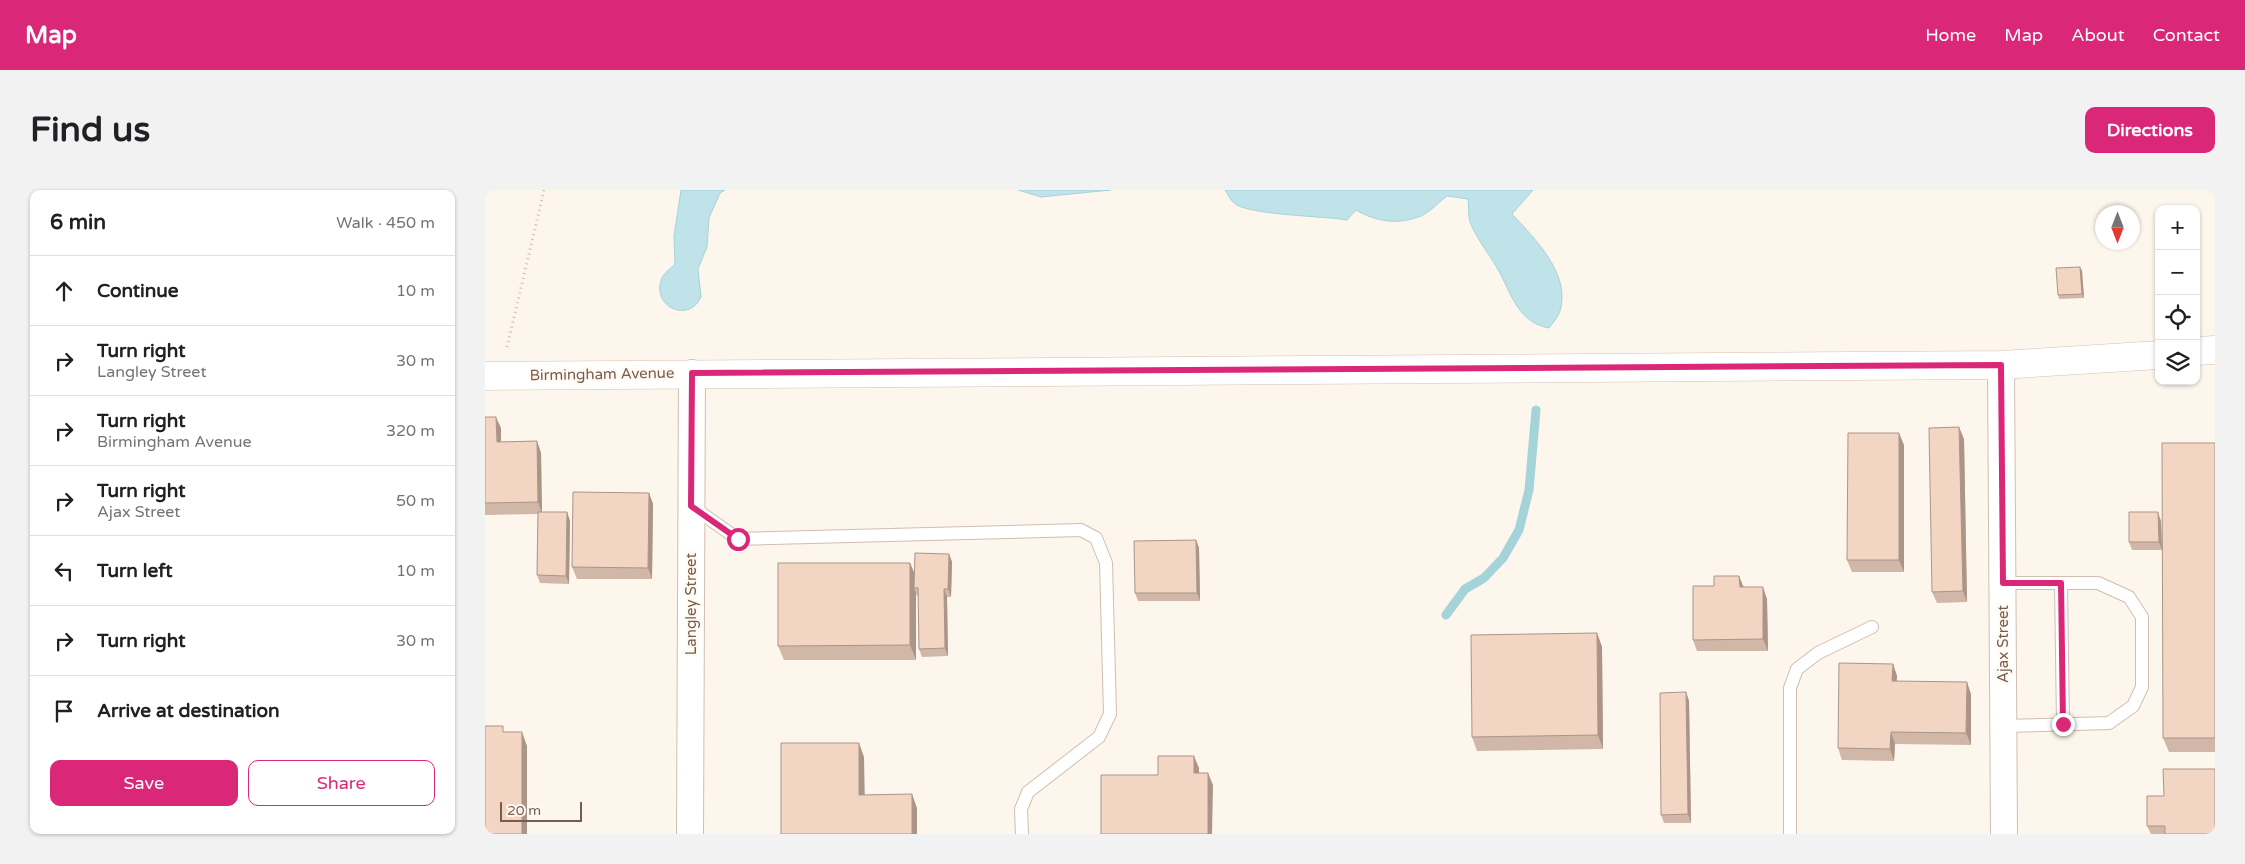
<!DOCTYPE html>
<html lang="en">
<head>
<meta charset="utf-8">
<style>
	:root { --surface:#fff; --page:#f2f2f2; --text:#202124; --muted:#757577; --line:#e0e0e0; --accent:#db2777 }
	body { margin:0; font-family:"Varela Round",sans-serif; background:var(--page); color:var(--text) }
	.controls { position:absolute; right:15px; top:15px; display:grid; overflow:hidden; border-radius:10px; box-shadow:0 1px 4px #0004 }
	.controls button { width:45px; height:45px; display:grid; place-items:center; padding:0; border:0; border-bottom:1px solid var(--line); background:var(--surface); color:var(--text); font:25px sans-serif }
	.compass { position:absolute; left:1610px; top:15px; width:45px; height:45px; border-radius:50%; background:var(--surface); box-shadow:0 1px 4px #0004; rotate:180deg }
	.scale { position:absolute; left:15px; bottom:12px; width:82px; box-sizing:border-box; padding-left:5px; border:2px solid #7a5c4d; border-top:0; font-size:14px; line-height:18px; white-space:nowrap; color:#7a5c4d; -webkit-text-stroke:4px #fffaf3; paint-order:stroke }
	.stop { position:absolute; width:15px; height:15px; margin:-11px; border:4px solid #db2777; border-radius:50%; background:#fff }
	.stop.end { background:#db2777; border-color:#fff; box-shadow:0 1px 5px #0008 }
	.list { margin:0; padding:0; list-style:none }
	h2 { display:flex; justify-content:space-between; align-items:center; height:65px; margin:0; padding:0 20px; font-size:21px }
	h2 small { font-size:16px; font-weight:400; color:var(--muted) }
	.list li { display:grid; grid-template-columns:32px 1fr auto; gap:15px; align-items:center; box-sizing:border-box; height:70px; padding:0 20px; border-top:1px solid var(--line) }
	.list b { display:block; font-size:19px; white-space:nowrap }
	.list p { margin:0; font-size:16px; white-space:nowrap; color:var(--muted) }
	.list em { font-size:16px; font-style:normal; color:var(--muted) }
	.actions { display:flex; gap:10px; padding:15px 20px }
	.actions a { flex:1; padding:11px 0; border:1px solid var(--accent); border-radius:10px; text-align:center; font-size:18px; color:var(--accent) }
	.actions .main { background:var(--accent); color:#fff }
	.icon { flex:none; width:28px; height:28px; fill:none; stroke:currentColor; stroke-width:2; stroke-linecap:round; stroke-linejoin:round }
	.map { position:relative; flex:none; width:1730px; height:644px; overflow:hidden; border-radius:10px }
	header { display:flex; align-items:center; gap:30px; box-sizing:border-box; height:70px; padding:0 25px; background:var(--accent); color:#fff }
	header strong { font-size:24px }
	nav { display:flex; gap:28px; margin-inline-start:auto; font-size:18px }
	.intro { display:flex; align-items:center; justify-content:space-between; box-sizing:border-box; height:120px; padding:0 30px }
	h1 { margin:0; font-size:35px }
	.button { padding:12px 22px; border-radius:10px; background:var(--accent); color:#fff; font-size:18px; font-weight:700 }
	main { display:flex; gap:30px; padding:0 30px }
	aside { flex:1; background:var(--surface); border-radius:10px; box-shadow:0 1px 4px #0004 }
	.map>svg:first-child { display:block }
</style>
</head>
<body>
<header>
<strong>Map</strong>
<nav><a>Home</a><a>Map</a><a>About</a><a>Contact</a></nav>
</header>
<div class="intro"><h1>Find us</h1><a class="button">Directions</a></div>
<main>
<aside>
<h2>6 min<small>Walk · 450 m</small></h2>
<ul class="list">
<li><svg class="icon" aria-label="ahead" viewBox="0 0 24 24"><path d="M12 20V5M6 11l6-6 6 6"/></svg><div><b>Continue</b></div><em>10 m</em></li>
<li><svg class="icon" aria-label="right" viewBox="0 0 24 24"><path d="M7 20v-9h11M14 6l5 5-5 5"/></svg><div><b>Turn right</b><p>Langley Street</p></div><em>30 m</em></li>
<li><svg class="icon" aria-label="right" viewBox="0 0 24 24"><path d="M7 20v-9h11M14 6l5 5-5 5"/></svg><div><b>Turn right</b><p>Birmingham Avenue</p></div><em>320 m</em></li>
<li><svg class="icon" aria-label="right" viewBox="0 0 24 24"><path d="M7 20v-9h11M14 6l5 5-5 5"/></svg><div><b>Turn right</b><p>Ajax Street</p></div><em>50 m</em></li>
<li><svg class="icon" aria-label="left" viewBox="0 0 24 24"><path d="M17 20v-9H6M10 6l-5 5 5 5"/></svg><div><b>Turn left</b></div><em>10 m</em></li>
<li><svg class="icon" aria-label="right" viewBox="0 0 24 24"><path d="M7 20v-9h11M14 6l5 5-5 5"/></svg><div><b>Turn right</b></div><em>30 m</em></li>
<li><svg class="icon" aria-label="arrive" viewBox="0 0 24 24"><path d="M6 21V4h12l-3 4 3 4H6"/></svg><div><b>Arrive at destination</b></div></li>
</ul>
<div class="actions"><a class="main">Save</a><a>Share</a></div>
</aside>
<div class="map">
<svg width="1730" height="644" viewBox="0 0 1730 644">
	<rect width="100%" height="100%" fill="#fdf6ec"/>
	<path fill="#bfe3e8" stroke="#a5d3da" d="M196 0H240L235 3 224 28 222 57 213 79 216 107C203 135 165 115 177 88 179 83 186 78 190 74L189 46Z
		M533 0H626L556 7Z
		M740 0H1048L1027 24C1050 49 1086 84 1075 121 1073 127 1068 133 1064 138 1035 133 1027 107 1015 83 1006 66 992 50 985 32 983 25 984 16 983 9L962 6C954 12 945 22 936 26 914 35 891 32 871 20L862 30C839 26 761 25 749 13 745 10 743 4 740 0Z"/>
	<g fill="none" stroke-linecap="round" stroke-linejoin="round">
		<path stroke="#a5d3da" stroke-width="9" d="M961 425 980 399 999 388 1018 368 1034 340 1044 300 1051 220"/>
		<defs>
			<path id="lane" d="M206 316 253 349 596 340 611 348 621 373 625 524 614 547 543 602 536 619 537 644
				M1518 393H1613L1644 407 1657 427V497L1648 516 1624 533 1519 536
				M1576 393 1578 534
				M1305 644V498L1312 479 1333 463 1387 437"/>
			<path id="street" d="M1516 175 1519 644
				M205 644 207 183"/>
			<path id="secondary" d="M1711 161 1730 160
				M0 186 1516 175 1674 165"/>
		</defs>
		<use href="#lane" stroke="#d1beb0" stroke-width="14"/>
		<use href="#street" stroke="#d1beb0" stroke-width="28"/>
		<use href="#secondary" stroke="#d6c0b0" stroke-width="29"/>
		<path stroke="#d9b8a5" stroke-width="3" stroke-dasharray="1 4" stroke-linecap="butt" d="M22 157 59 0"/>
		<use href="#lane" stroke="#fff" stroke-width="12"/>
		<use href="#street" stroke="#fff" stroke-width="26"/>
		<use href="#secondary" stroke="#fff" stroke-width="28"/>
	</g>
	<path fill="#d1b7a8" d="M1595 77 1597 81 1599 108 1574 109 1573 105Z
		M0 227 16 238V252L52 251 56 263 57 322H82L85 331 84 394 55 393 52 385 53 324 0 325Z
		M1479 249 1482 412 1452 413 1447 402Z
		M1730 253V562H1684L1678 548Z
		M1419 255V382H1367L1362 370Z
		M164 303 168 314 167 389H92L87 377Z
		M1676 331 1677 360H1647L1644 352Z
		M711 350 714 358 715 411H653L650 403Z
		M464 364 467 372 466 407H462L463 466 437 467 434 459 433 406H432L431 403V470H299L293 456 425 373 429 383Z
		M1254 386 1258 397 1282 409 1283 461H1212L1208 450 1229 396Z
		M1112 443 1117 457 1118 559 992 561 987 547Z
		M1408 474 1412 486V491L1486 504V555L1410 554 1409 571 1357 570 1353 558Z
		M1201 502 1204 511 1206 633H1179L1176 625Z
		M1679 606 1730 644H1666L1662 636Z"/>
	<path fill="#aa9588" d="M1595 77 1597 81 1599 108 1597 104Z
		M11 227 16 238V264L12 252Z
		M1474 237 1479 249 1482 412 1478 401Z
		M1414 243 1419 255V382L1414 370Z
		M52 251 56 263 57 324 53 312Z
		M164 303 168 314 167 389 163 378Z
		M82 322 85 331 84 394 81 386Z
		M1673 322 1676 331 1677 360 1674 352Z
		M711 350 714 358 715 411 712 403Z
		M464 364 467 372 466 407 463 399Z
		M425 373 431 387 429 398 431 403V470L425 455Z
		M1254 386 1259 398 1255 397Z
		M1278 397 1282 409 1283 461 1278 449Z
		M459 399 462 407 463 466 460 458Z
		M1112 443 1117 457 1118 559 1113 545Z
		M1408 474 1412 486 1411 502 1407 491Z
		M1482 492 1486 504V555L1481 543Z
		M1201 502 1204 511 1206 633 1203 624Z
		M37 542 42 556V644H37Z
		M1406 542 1410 554 1409 571 1405 559Z
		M374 553 379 567 380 619 374 605Z
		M709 566 714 578V595L709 583Z
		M723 583 728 595 727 644H723Z
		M427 604 432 618V644H427Z"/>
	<path fill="#f3d5c3" stroke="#aa9588" d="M1595 77 1597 104 1573 105 1571 78Z
		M0 227H11L12 252 52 251 53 312 0 313Z
		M1474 237 1478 401 1447 402 1444 238Z
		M1363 243H1414V370H1362Z
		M1677 253H1730V548H1678Z
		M88 302 164 303 163 378 87 377Z
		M53 322H82L81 386 52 385Z
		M1644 322H1673L1674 352H1644Z
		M711 350 712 403H650L649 351Z
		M430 363 464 364 463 399H459L460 458 434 459 433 398H429Z
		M293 373H425V455L293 456Z
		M1229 386H1254L1255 397H1278V449L1208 450V396H1229Z
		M1112 443 1113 545 987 547 986 445Z
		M1354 473 1408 474 1407 491 1482 492 1481 543 1406 542 1405 559 1353 558Z
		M1201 502 1203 624 1176 625 1175 503Z
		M0 536H18V542H37V644H0Z
		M296 553H374V605L427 604V644H296Z
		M673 566H709V583H723V644H616V585H673Z
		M1678 579H1730V644H1680V636H1662V606H1679Z"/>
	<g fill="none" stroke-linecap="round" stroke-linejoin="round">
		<path stroke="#db2777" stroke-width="6" d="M253 349 206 316 207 183 1516 175 1518 393H1576L1578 534"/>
	</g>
	<g text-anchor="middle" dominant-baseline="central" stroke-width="5" stroke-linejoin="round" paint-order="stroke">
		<g font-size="15" fill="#7a5c4d" stroke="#fffaf3">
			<text transform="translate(117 184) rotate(-1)">Birmingham Avenue</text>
			<text transform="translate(206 414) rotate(-90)">Langley Street</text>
			<text transform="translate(1518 454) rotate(-90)">Ajax Street</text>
		</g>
	</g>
</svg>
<div class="controls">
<button>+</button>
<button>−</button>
<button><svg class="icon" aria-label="locate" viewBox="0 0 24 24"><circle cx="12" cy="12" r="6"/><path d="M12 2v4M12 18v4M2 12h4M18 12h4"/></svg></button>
<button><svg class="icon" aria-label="layers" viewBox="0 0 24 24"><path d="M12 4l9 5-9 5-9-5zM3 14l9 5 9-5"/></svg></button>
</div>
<svg class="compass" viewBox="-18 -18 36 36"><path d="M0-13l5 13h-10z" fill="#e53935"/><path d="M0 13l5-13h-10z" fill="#757577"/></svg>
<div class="scale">20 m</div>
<div class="stop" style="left:253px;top:349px"></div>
<div class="stop end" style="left:1578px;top:534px"></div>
</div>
</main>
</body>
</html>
